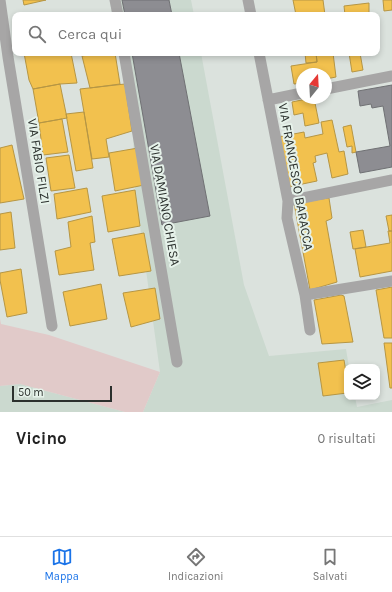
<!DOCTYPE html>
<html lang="it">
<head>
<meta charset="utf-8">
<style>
	:root { --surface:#fff; --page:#f2f2f2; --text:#222; --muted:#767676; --line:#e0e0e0; --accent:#1a73e8 }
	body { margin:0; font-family:Karla,sans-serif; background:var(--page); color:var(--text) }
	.controls { position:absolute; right:12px; bottom:12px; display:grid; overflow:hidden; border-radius:8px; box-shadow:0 2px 6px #0003 }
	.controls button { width:36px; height:36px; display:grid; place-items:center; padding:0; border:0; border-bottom:1px solid var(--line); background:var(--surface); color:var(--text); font:20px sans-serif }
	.compass { position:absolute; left:296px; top:68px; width:36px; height:36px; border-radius:50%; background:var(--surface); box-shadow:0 2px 6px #0003; rotate:18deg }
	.scale { position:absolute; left:12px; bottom:10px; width:100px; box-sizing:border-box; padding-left:4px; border:2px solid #2b302d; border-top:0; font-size:11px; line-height:14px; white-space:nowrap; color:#2b302d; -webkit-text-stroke:3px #e6f2ea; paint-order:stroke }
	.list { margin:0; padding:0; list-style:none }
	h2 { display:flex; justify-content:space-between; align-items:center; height:52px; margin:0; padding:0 16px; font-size:17px }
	h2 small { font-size:13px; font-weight:400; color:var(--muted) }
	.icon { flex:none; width:22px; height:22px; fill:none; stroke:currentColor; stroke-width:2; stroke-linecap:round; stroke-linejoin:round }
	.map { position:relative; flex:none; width:392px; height:412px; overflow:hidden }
	.search { position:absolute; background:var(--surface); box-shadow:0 2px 6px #0003; left:12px; right:12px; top:12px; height:44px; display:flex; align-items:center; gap:10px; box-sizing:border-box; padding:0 14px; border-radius:8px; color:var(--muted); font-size:15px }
	.sheet { height:124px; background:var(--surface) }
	nav { display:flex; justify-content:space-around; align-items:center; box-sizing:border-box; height:56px; border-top:1px solid var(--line); background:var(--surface); font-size:11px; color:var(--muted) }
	nav a { display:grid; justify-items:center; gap:2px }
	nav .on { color:var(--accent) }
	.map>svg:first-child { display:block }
</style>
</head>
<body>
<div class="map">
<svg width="392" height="412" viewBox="0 0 392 412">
	<rect width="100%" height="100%" fill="#dbe2dd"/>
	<path fill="#cbd9cf" d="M110 0H191L194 15H112Z
		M119 53H201L244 285 269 356 346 349 349 367H347V397H355L357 407 392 400V412H143L160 372 135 190 133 132Z
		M20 384 125 412H0V386Z"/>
	<path fill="#e1cac9" d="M0 319 1 324 49 335 160 372 143 412H125L20 384 0 386Z"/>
	<path fill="#f2c14e" stroke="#b69644" d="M23 0H46L24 5Z
		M293 0H323L325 15H296Z
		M383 0H392V10L384 11Z
		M369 3V13L345 15 344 6Z
		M24 53H71L77 83 60 84 33 89 29 80Z
		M98 53H115L120 84 90 88 82 56Z
		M305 53H316L317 62 306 63Z
		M316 53H333L336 77 326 79V74H302V83L294 84 291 66 317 62Z
		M349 53H360L363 70 352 72Z
		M60 84 67 118 39 123 33 89Z
		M125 84 132 131 106 139 109 157 92 159 80 89Z
		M311 98H314L319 123 305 126 303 113 294 115 292 102Z
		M84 112 93 168 76 171 66 114Z
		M62 119 68 152 43 155 39 123Z
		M332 120 339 152 344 151 348 174 332 178 327 153 315 156 316 162 313 163 317 181 288 187 278 137 304 132 305 138 323 134 321 122Z
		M351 125 356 152 352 153V146L347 147 343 127Z
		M12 145 24 199 0 203V148Z
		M138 148 144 185 115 191 109 153Z
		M69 155 75 188 51 191 46 158Z
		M87 188 91 212 57 219 54 194Z
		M135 190 140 226 108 232 102 196Z
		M329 198 332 218 331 219 326 221 337 282 310 290 294 203Z
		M11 212 15 248 0 250V214Z
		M392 215V231H389L386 216Z
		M92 216 95 242 90 243 94 270 59 275 55 251 71 247 68 222Z
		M363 230 366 247 353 249 350 232Z
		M388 231H392V271L360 277 355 249 390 243Z
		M144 233 151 271 119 276 112 239Z
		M21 269 27 313 7 317 0 280V273Z
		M101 284 107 319 70 326 63 292Z
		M392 287V338H384L376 290Z
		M155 288 160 319 131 327 123 293Z
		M341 295 344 296 353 342 322 344 314 300Z
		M384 343H392V388H390Z
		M344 360 347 378V393L323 396 318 363Z"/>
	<path fill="#8d8d92" stroke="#707174" d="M122 0H169L172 15H125Z
		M132 53H179L210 216 162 225Z
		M392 85V167L360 173 356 152 390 146 383 106 372 108 371 104 360 106 358 91Z"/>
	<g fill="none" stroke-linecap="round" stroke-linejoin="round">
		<path stroke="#a7a6a6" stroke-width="11" d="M0 0 8 57 52 326
			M115 0 118 15
			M248 0 251 15
			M124 53 177 362
			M259 53 288 201 287 218 305 295 310 330
			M326 89 392 76
			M268 100 302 93
			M288 201 392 180
			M305 295 392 281"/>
	</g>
	<g text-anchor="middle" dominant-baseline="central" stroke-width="4" stroke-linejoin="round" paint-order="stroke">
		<g font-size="13" fill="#2b302d" stroke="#e6f2ea">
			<text transform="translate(39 161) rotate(81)">VIA FABIO FILZI</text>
			<text transform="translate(296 177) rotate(80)">VIA FRANCESCO BARACCA</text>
			<text transform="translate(165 205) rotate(80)">VIA DAMIANO CHIESA</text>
		</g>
	</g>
</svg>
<div class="controls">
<button><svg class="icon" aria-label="layers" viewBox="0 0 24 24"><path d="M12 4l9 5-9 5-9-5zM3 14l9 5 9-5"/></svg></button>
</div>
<svg class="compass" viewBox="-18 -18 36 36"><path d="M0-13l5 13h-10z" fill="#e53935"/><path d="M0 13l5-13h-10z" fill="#767676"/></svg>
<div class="scale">50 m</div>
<div class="search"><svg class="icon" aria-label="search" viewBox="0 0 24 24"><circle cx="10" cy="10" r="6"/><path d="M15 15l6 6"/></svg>Cerca qui</div>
</div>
<section class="sheet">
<h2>Vicino<small>0 risultati</small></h2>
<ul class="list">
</ul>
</section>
<nav>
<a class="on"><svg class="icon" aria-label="map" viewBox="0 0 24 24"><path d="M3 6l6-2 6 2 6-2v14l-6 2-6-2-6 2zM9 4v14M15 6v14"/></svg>Mappa</a>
<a><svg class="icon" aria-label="directions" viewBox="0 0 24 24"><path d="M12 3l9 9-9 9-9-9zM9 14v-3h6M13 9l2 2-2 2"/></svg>Indicazioni</a>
<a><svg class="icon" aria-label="saved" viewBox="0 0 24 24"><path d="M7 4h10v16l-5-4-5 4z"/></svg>Salvati</a>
</nav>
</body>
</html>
